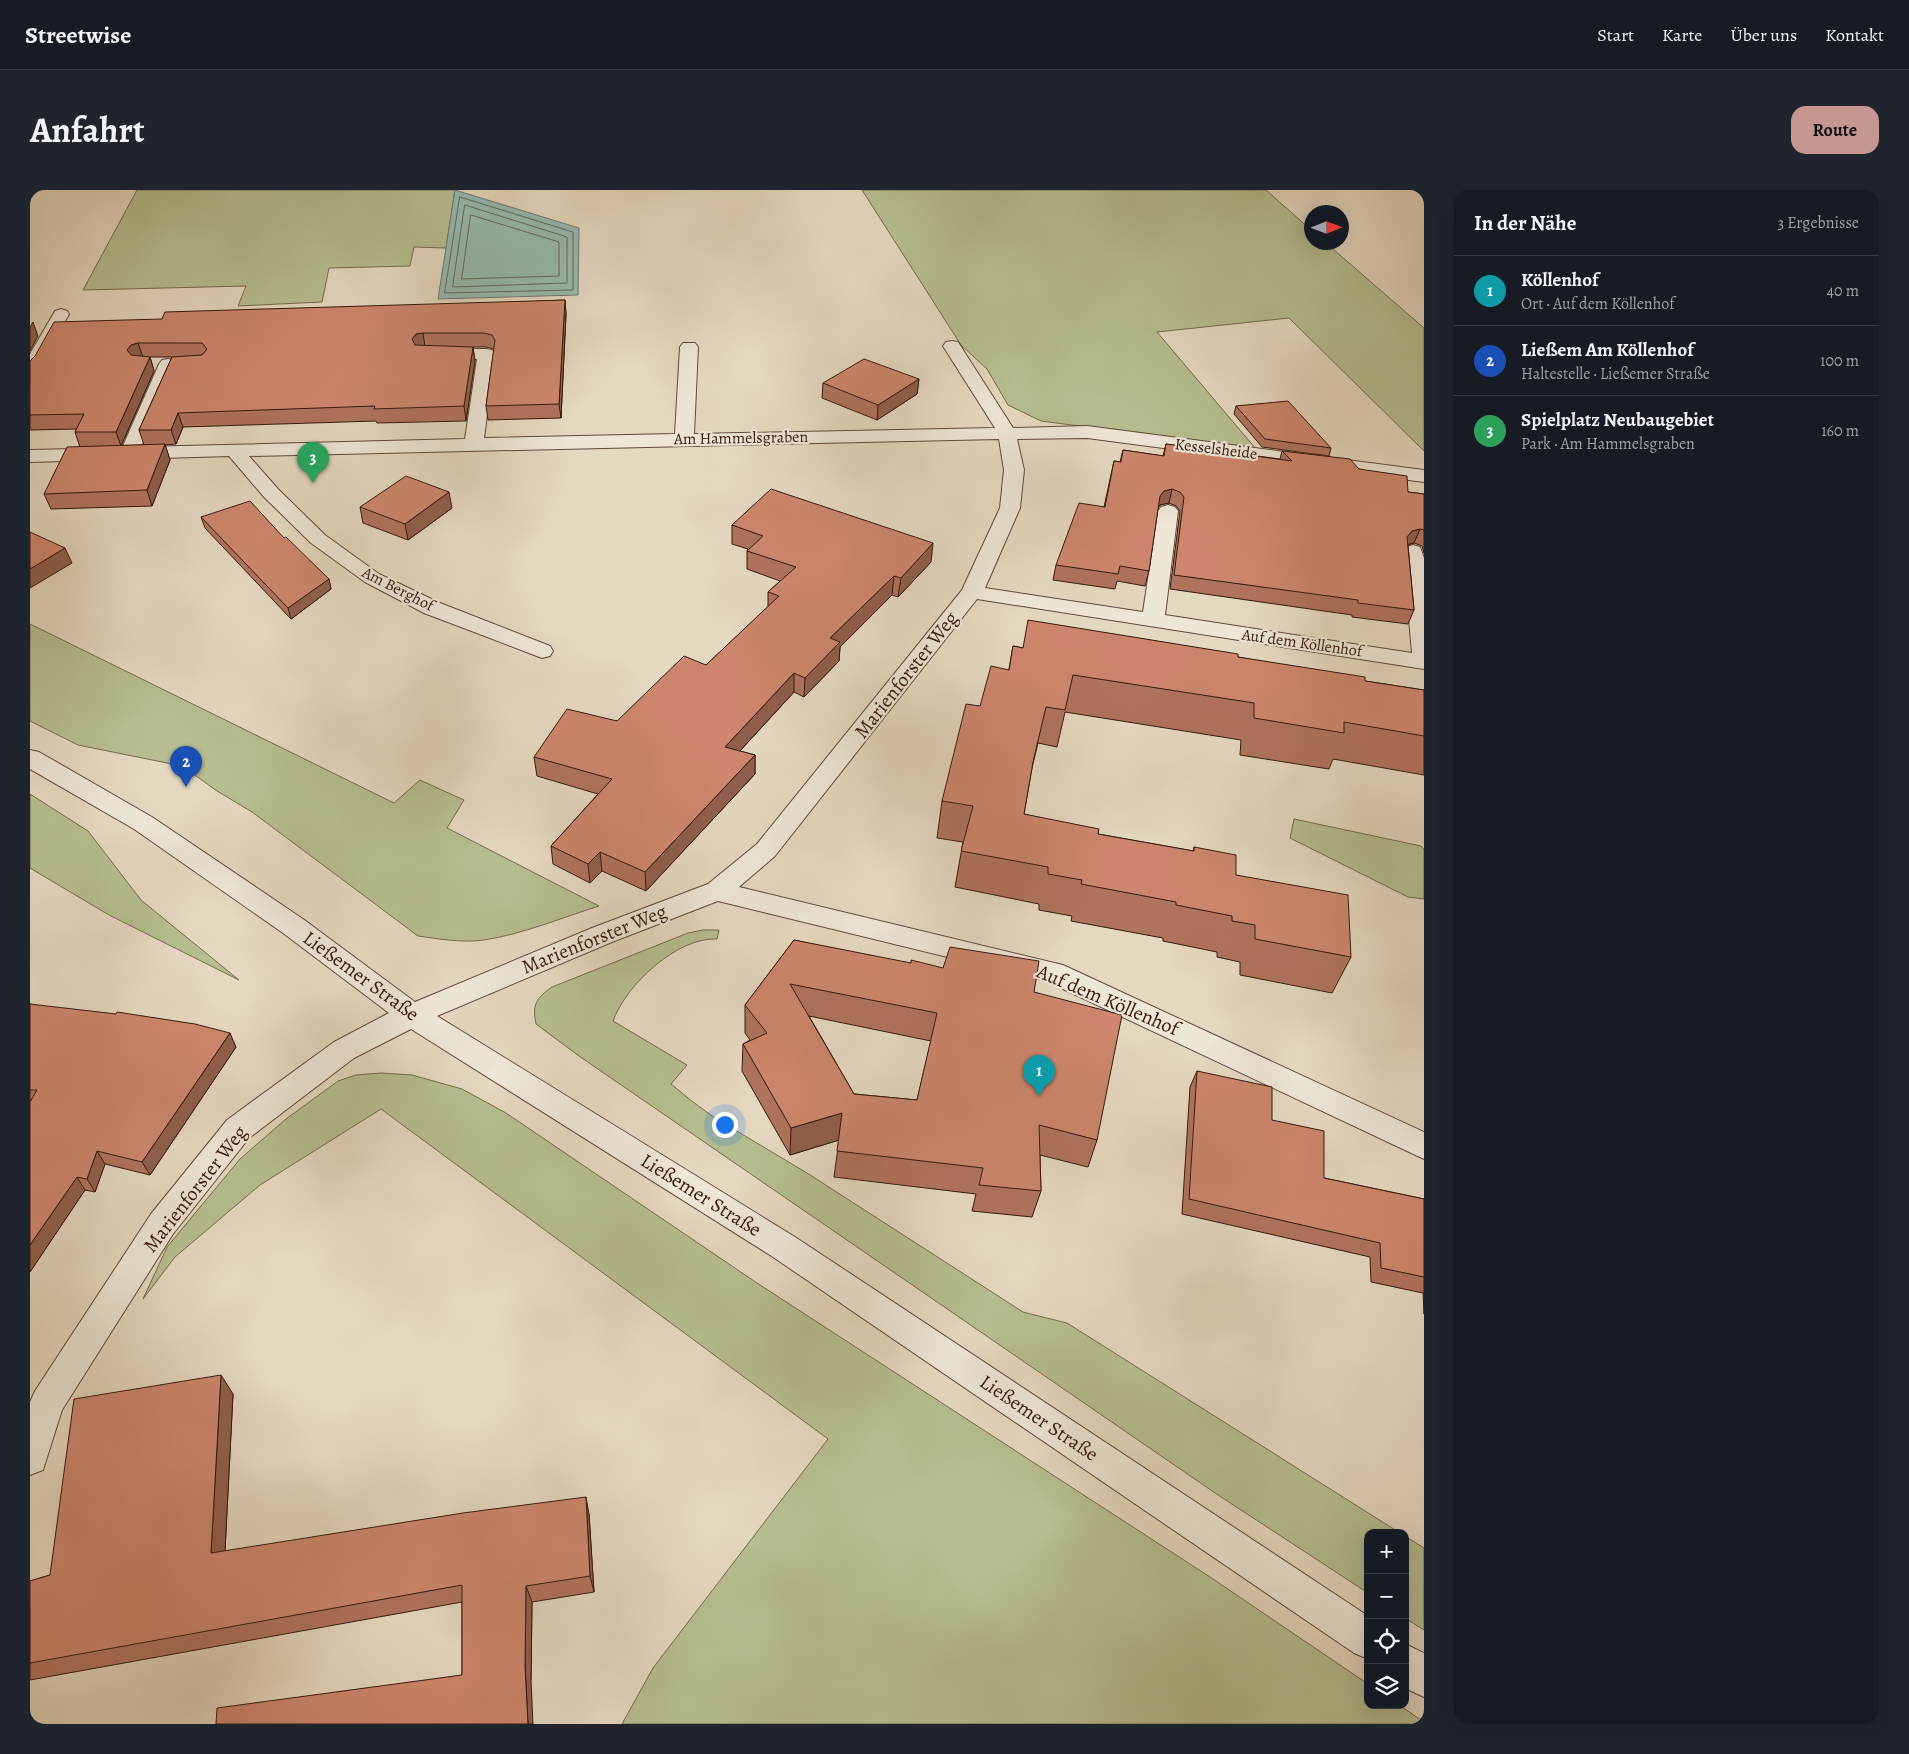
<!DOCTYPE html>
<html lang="de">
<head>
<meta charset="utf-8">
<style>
	:root { --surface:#171b24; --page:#20242c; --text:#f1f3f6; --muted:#9ea1a6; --line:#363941; --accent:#c59692 }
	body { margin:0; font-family:Alegreya,serif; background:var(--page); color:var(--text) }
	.controls { position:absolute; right:15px; bottom:15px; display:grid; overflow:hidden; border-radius:10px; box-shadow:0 5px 20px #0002 }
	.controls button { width:45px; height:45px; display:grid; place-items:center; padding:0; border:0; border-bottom:1px solid var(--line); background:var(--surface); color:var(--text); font:25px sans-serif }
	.compass { position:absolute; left:1274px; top:15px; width:45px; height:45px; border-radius:50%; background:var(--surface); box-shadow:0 5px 20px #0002; rotate:89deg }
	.you { position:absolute; left:694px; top:934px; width:18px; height:18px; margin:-12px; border:4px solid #fff; border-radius:50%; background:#1a73e8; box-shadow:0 0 0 8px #1a73e833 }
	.badge { display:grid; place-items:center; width:32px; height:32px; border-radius:50%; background:var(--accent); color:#fff; font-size:16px; font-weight:700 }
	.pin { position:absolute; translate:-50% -41px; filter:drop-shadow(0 1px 2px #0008) }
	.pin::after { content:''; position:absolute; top:26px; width:18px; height:15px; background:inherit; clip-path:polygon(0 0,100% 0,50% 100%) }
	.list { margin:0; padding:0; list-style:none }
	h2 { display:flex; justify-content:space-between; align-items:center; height:65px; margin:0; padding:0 20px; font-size:21px }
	h2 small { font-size:16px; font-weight:400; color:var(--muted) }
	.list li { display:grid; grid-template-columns:32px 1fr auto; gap:15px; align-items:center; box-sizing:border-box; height:70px; padding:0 20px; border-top:1px solid var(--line) }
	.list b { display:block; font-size:19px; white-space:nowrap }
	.list p { margin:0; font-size:16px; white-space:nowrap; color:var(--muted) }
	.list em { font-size:16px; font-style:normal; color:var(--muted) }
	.icon { flex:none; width:28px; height:28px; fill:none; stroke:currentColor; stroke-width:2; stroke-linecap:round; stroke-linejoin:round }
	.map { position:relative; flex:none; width:1394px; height:1534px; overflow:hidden; border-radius:15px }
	header { display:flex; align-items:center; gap:30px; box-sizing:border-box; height:70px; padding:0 25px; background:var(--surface); border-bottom:1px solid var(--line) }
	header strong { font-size:24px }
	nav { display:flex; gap:28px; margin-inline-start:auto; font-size:18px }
	.intro { display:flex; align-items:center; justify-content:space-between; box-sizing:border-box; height:120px; padding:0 30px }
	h1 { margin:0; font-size:35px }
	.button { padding:12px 22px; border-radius:15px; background:var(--accent); color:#111; font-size:18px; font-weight:700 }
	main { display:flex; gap:30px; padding:0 30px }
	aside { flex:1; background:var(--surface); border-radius:15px; box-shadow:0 5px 20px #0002 }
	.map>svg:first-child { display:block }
</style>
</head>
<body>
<header>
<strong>Streetwise</strong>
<nav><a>Start</a><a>Karte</a><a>Über uns</a><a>Kontakt</a></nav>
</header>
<div class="intro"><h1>Anfahrt</h1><a class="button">Route</a></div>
<main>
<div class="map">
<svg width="1394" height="1534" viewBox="0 0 1394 1534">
	<rect width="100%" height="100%" fill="#e5d8c0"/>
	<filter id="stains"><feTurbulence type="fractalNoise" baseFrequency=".004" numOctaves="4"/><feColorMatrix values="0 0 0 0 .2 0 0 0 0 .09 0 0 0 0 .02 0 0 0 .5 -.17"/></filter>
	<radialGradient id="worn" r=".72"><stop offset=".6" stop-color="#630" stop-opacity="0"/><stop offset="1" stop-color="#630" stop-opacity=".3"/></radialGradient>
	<path fill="#b6be91" stroke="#756b4f" d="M107 0H425L416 58 384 57 380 76 299 78 292 112 208 116 216 96 53 100Z
		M832 0H1236L1281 40 1282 52 1296 53 1394 138V261L1259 128 1127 142 1226 259 1011 231 978 215 957 179 931 155Z
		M0 434 364 613 390 590 434 610 417 638 569 716C531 728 493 744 454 750 433 753 409 749 388 746L222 622 187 601 152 576 48 555 0 531Z
		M0 604 58 641 111 710 209 790 79 725 0 678Z
		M1264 629 1391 656 1394 659V709L1378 707 1260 648Z
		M673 740H689L687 749C647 747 596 795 583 831L657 875 641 894 663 912 685 928 777 983 993 1122 1037 1133 1370 1343H1338V1403L1188 1305 549 866 506 834C502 815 506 808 522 797L658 743Z
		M351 883 382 885 432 899 476 923 727 1093 1180 1387 1338 1494V1515H1369L1394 1532V1534H592L623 1478 798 1249 351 919 230 995 145 1067 113 1109 137 1057 210 969 256 929 308 891 326 885Z
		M1375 1346 1394 1358V1440L1375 1428Z"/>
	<path fill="#96bab1" stroke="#6f796f" d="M425 0 549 38 548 105 408 109Z"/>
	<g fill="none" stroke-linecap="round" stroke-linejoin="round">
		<path stroke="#65695f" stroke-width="1" d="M430 7 543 42V100L415 103Z
			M435 15 537 47V93L423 97Z
			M441 25 529 52V86L432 89Z"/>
		<defs>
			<path id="minor" d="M31 119 37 121 39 124 9 179 6 183 0 184V164L25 121Z
				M922 151 928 152 983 238 1057 236 1394 280V292L1057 248 987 249 994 280 990 318 955 398 1113 422 1128 321 1131 317 1138 315 1145 317 1148 321 1135 425 1382 463 1373 361 1376 357 1383 355 1390 357 1394 368V479L947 409 745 666 709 697 1033 775 1394 942V969L1016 791 688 711 582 752 407 826 765 1047 1338 1426V1469L1324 1463 743 1067 381 839 324 868 219 948 143 1044 32 1220 13 1280 0 1285V1212L5 1201 121 1024 197 930 304 852 359 823 253 743 104 639 0 579V560L9 562 122 627 273 729 385 812 562 738 678 694 727 654 932 400 970 318 974 280 969 249 219 266 248 299 295 345 349 384 410 413 520 456 523 461 520 466 512 468 394 423 335 392 281 353 234 307 199 266 0 272V260L92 258 129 174 132 170 138 169 144 170 147 174 111 257 435 249 447 169 400 168 397 164 400 160 406 159H456L462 160 465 164 454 248 645 244 650 157 653 153H665L668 157 664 244 965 238 913 156 916 152Z
				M1375 1454 1394 1463V1507L1375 1498Z"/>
		</defs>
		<use href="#minor" stroke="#60483a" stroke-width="2"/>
		<use href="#minor" fill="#eee6d6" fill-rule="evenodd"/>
	</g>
	<path fill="#b0735e" stroke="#34180d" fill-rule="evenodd" d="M535 110 536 124 531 228 458 230 456 216 464 159 456 157H443L445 171 436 231 347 233 346 231 153 237 146 254 135 255 140 270 122 316 21 319 14 304 50 257 45 242 47 239 0 240V171L132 129ZM120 167H142L109 240 114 255 91 256 124 181Z
		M889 189 887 204 847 230 792 208 793 193Z
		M1206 216 1301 258 1299 266 1232 257 1204 224Z
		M1136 254 1250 269 1252 261 1329 279 1378 302 1394 304V363L1392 356 1384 353 1378 355 1384 420 1378 434 1322 427V425L1140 399 1150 321 1146 316 1139 313 1130 315 1128 318 1119 381 1115 396 1087 391 1085 399 1023 390 1026 375 1074 317 1084 271 1090 272 1093 260 1133 266Z
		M330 317 422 318 378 350 333 333Z
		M171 327 299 389 301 399 261 429 175 338Z
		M702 335 901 372 868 407 862 405 810 457 809 471 774 507 764 502 710 561 725 565V584L616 701 572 681 560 693 523 674 521 656 568 604 507 586 504 567 587 531 676 475 738 417V402L750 391 717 379V361L718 359 702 354Z
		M983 456 993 458 1208 467 1335 491 1394 500V585L1303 569 1299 579 1210 565 1211 550 1035 522 1027 557 1008 553 1002 578 994 624 1068 644 1163 661 1164 657 1206 685 1321 767 1302 803 1210 785V772L1187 767V762L1133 751V748L1041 731 1042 726 1009 720V714L925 697 933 652 907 648 912 611 950 516 979 479Z
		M764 750 1004 802 1067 950 1058 977 1010 965 1011 1001 1002 1027 942 1021 946 1004 804 987 809 950 760 965 712 881 713 854 720 850 715 843V815ZM779 826 901 851 887 910 824 904Z
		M0 814 206 857 120 985 75 974 65 1002 55 1000 0 1082Z
		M1167 881 1242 930 1294 988 1394 1009V1124L1393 1103 1341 1092 1340 1067 1152 1024 1160 897Z
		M203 1204 195 1361 559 1324 564 1402 502 1412 501 1490 432 1485V1412L0 1490V1391L20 1385Z"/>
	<path fill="#905e4c" stroke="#34180d" d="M535 110 536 124 531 228 529 214Z
		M3 132 8 146 0 161V137Z
		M393 143 395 157 384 163 382 149 386 144Z
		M108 153 113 167 102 174 97 160 101 155Z
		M443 157 445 171 436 231 434 216Z
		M120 167 124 181 91 256 86 242Z
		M889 189 887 204 847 230 848 215Z
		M148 223 153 237 146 254 141 240Z
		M135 254 140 270 122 316 117 300Z
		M1142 299 1139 313 1130 315 1126 321 1130 306 1134 301Z
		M419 302 422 318 378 350 375 334Z
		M1390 339 1384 353 1375 355 1377 347 1382 341Z
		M903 353 901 372 868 407 871 388Z
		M35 358 42 373 0 398V379Z
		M864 386 862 405 810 457 809 471 774 507 775 488 800 448Z
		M299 389 301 399 261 429 258 418Z
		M764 483V502L695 577V557Z
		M725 565V584L616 701 615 682Z
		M570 662 572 681 560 693 558 674Z
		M200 843 206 857 120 985 112 972Z
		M812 923 809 950 760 965 761 938Z
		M67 961 75 974 65 1002 57 989Z
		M47 987 55 1000 0 1082V1055Z
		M191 1185 203 1204 194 1380 181 1363Z
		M556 1307 559 1324 564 1402 560 1386Z
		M496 1396 502 1412 501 1490 503 1534H498L495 1476Z"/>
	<path fill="#cd866d" stroke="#34180d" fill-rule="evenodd" d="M535 110 529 214 456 216 465 150 462 145 454 143H393L386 144 382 149 385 155 443 157 434 216 344 219 345 216 148 223 141 240H109L142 167 172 165 177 159 172 153H108L101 155 97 160 101 165 120 167 86 242H45L54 224 0 225V171L5 166 24 132 132 129 135 122Z
		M834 169 889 189 848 215 793 193Z
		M1258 211 1301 258 1235 249 1206 216Z
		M135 254 117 300 14 304 37 257Z
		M1136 254 1262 271 1252 261 1320 269 1329 279 1377 286 1378 302 1394 304V340L1390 339 1382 341 1377 347 1384 420 1328 413V410L1144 385 1154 307 1150 302 1142 299 1134 301 1130 306 1119 381 1090 376 1088 384 1026 375 1049 313 1075 317 1084 271 1091 272 1093 260 1134 266Z
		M376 286 419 302 375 334 330 317Z
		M741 299 903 353 871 388 864 386 800 448 810 452 775 488 764 483 695 557 725 565 615 682 570 662 558 674 521 656 582 589 504 567 537 519 587 531 654 466 676 475 749 406 738 402 766 377 717 361 733 346 702 335Z
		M220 311 254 348 256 347 299 389 258 418 171 327Z
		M0 342 35 358 0 379Z
		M998 430 1208 464V467L1335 487V491L1394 500V546L1314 532V543L1224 528V513L1043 485 1035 520 1016 517 1003 572 994 624 1069 639 1068 644 1164 661V657L1206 665V685L1318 705 1321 767 1225 749V735L1202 731V726L1146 715V712L1051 694 1052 690 1018 684V677L931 661 943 616 912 611 936 514 950 516 961 476 979 480 983 456 993 458Z
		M764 750 881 773V770L913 778 920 757 1009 771 1004 802 1092 825 1067 950 1009 935 1011 1001 949 995 953 978 807 961 812 923 761 938 713 854 737 843 715 815ZM760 794 907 823 887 910 824 904Z
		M0 814 86 824 87 822 165 834 200 843 112 972 67 961 57 989 47 987 0 1055V912L7 900H0Z
		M1167 881 1242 897V930L1294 941V988L1394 1009V1087L1351 1078 1350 1053 1159 1009Z
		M191 1185 181 1363 433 1323 556 1307 560 1386 496 1396 495 1476 498 1534H186L187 1518 432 1485V1395L0 1473V1391L20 1385 44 1209Z"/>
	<g text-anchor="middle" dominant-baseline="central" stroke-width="4.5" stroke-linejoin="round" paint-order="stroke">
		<g font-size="16" fill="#34180d" stroke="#eee6d6">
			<text transform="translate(711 248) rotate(-1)">Am Hammelsgraben</text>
			<text transform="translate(1186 259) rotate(7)">Kesselsheide</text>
			<text transform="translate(368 399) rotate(27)">Am Berghof</text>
			<text transform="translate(1272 453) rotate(8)">Auf dem Köllenhof</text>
		</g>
		<g font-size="20" fill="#34180d" stroke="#eee6d6">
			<text transform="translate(876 485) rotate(-52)">Marienforster Weg</text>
			<text transform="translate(564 749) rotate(-22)">Marienforster Weg</text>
			<text transform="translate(331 786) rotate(36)">Ließemer Straße</text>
			<text transform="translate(1078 810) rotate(23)">Auf dem Köllenhof</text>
			<text transform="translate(165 999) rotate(-52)">Marienforster Weg</text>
			<text transform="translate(671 1005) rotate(32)">Ließemer Straße</text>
			<text transform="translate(1009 1228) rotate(34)">Ließemer Straße</text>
		</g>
	</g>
	<rect width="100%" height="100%" filter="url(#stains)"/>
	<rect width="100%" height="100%" fill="url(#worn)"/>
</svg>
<div class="controls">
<button>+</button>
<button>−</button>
<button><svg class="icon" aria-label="locate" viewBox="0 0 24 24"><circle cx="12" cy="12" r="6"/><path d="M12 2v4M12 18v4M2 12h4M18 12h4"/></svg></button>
<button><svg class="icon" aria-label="layers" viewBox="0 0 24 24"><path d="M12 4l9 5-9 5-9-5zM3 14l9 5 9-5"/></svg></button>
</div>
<svg class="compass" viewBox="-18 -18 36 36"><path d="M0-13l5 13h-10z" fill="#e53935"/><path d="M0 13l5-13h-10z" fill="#9ea1a6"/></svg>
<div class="you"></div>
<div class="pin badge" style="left:1009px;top:906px;background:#0f9aa8">1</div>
<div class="pin badge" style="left:156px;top:597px;background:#1a4fb4">2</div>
<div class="pin badge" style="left:283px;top:293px;background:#2e9e5b">3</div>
</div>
<aside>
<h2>In der Nähe<small>3 Ergebnisse</small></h2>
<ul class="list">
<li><span class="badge" style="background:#0f9aa8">1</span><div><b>Köllenhof</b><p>Ort · Auf dem Köllenhof</p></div><em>40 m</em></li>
<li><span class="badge" style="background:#1a4fb4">2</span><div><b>Ließem Am Köllenhof</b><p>Haltestelle · Ließemer Straße</p></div><em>100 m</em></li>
<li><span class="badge" style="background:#2e9e5b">3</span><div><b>Spielplatz Neubaugebiet</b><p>Park · Am Hammelsgraben</p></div><em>160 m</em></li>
</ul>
</aside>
</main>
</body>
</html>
